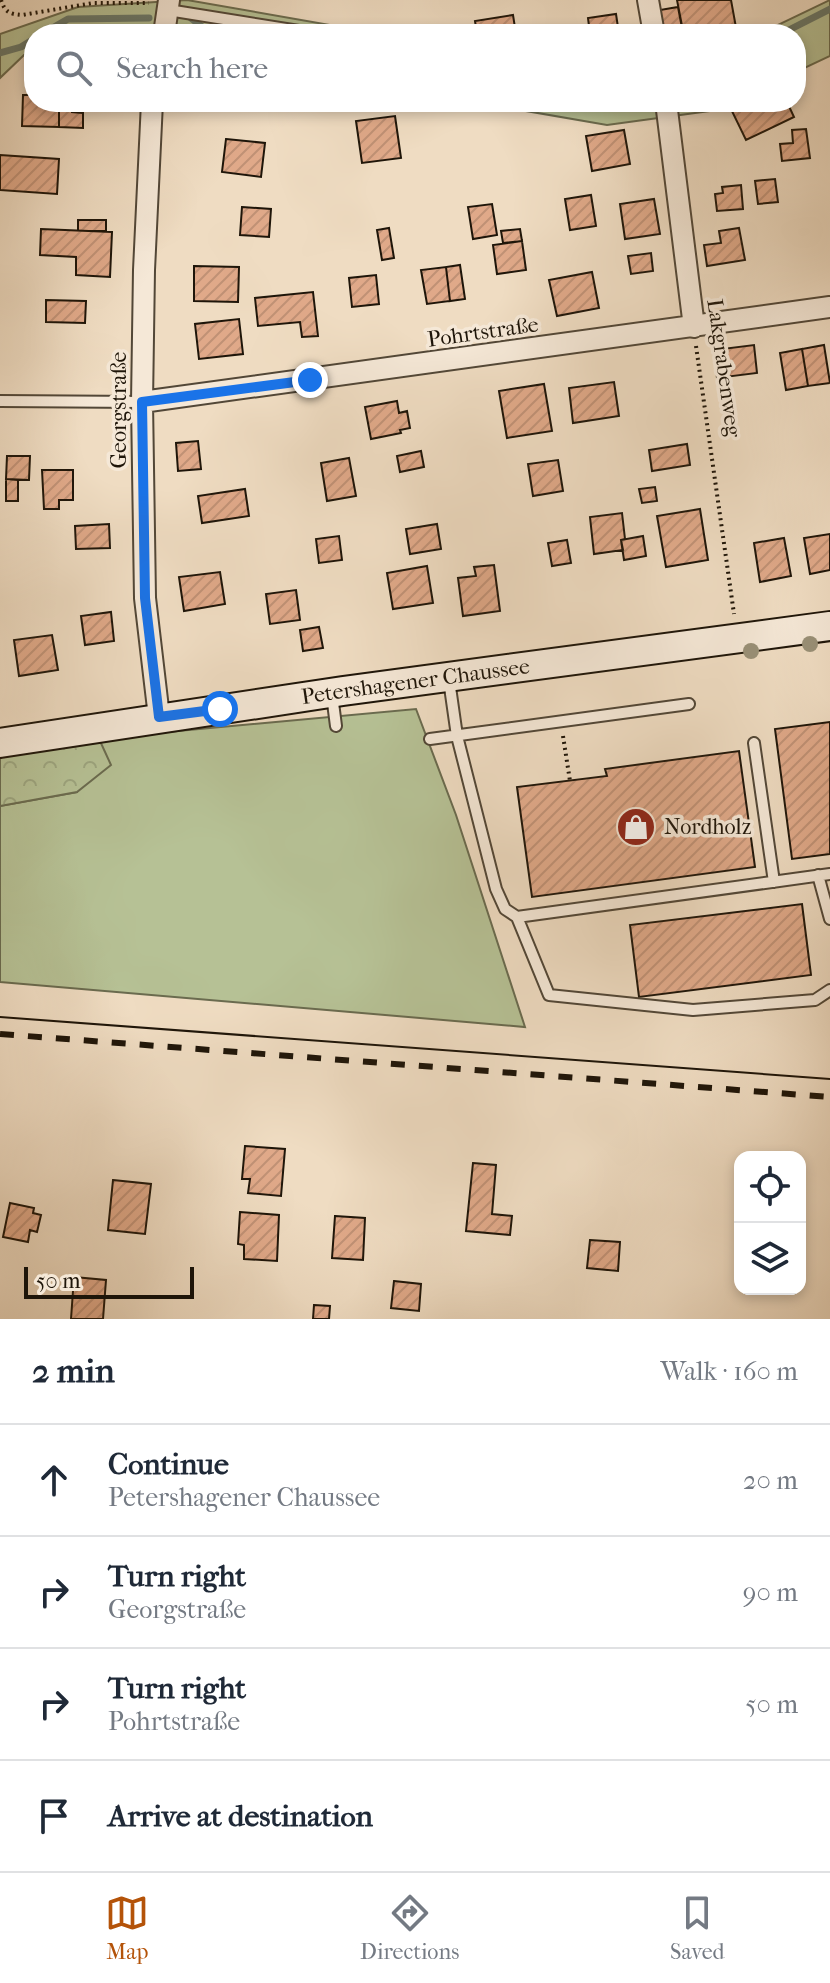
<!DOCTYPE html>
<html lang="en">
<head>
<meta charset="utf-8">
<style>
	:root { --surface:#fff; --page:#f6f6f7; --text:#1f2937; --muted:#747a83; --line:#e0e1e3; --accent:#b45309 }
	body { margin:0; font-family:"IM FELL French Canon",serif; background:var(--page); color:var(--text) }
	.controls { position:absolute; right:24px; bottom:24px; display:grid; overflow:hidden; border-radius:16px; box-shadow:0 4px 12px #0003 }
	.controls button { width:72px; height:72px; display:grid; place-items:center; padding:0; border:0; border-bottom:2px solid var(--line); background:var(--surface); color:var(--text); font:40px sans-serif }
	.scale { position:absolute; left:24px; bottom:20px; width:170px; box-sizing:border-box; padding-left:8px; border:4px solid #1e1509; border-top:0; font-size:22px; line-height:28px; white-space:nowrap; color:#1e1509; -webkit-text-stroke:6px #f5e8d7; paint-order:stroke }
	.stop { position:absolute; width:24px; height:24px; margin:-18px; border:6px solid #1a73e8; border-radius:50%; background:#fff }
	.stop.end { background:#1a73e8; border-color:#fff; box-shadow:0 2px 8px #0008 }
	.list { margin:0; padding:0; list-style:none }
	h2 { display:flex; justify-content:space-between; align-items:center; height:104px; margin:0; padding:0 32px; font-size:34px }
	h2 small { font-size:26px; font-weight:400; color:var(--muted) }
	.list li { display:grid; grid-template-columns:52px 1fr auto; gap:24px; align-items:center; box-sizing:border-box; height:112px; padding:0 32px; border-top:2px solid var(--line) }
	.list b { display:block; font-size:30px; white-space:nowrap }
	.list p { margin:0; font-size:26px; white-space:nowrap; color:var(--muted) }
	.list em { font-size:26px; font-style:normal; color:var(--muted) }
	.icon { flex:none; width:44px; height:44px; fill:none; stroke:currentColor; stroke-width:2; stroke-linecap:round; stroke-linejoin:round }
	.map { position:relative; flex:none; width:830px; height:1319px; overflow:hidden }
	.search { position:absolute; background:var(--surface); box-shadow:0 4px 12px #0003; left:24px; right:24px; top:24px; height:88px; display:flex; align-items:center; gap:20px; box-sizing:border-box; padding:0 28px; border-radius:32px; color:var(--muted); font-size:30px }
	.sheet { height:552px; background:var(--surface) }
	nav { display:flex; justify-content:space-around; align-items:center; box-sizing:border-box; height:112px; border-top:2px solid var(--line); background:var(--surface); font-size:22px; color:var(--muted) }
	nav a { display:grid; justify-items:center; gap:4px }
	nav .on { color:var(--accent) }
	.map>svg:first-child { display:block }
</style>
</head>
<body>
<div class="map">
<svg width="830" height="1319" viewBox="0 0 830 1319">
	<defs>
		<pattern id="forest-crowns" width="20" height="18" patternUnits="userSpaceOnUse" patternTransform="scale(2)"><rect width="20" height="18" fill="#b6c195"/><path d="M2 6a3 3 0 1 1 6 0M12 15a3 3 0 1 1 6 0" fill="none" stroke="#9ca57f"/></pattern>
		<pattern id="building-hatch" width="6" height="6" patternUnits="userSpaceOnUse" patternTransform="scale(2)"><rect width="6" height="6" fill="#e0a989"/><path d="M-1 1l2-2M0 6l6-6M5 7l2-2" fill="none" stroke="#c09175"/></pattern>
	</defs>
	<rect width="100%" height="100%" fill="#efdcc2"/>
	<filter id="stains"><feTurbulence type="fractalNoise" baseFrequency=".0025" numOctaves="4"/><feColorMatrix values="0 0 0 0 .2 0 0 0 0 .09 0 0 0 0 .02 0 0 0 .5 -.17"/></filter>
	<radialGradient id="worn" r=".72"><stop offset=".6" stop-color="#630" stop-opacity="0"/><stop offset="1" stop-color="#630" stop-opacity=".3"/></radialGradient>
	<path fill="#b6c195" stroke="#6a6b4f" stroke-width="2" d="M187 0 381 34H34V55H24L0 78V34L78 7Z
		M830 0V56L796 72V34H759Z
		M474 102H733L717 110 607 125Z
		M416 709 456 815 525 1027 0 982V806L77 792 100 741 167 732Z"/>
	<path fill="url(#forest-crowns)" stroke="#6a6b4f" stroke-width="2" d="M100 741 111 765 77 792 0 806V755Z"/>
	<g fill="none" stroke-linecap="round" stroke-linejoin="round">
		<path stroke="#69796b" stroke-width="7" d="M191 18 211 34
			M42 34 68 19 149 18
			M781 34 830 9
			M0 53 21 47 34 39
			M536 102 555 107 582 102"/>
	</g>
	<path fill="url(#building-hatch)" stroke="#1e1509" stroke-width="2" d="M677 0H731L737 33 706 34 705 27 683 31Z
		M678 7 682 28 664 31 660 10Z
		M616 14 619 34H590L588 18Z
		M513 15 516 34H477L475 21Z
		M23 95H34V102H59V127L22 126Z
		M59 102H72V112L83 113V128L59 127Z
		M735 102H787L794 117 746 140 729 105Z
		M395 116 401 158 362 163 356 121Z
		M806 129 810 158 782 161 780 144 793 143 792 130Z
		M624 130 630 164 592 171 586 136Z
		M226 139 265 143 261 177 222 172Z
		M0 155 59 159 57 194 0 190Z
		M775 179 778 202 758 204 755 181Z
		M741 185 743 209 717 211 715 194 723 193 722 187Z
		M591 195 596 226 570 230 565 199Z
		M654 199 660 234 625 239 620 204Z
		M492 204 497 235 473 239 468 207Z
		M242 207 271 209 269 237 240 235Z
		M78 220H106V231H78Z
		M389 228 394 258 382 260 377 230Z
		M739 228 745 260 707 266 704 245 721 243 719 231Z
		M41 229 112 232 110 277 76 275V257L40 255Z
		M520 229 522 241 503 243 501 231Z
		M522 241 526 270 497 274 493 245Z
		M651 253 653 271 631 274 628 256Z
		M460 265 465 299 450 301 446 267Z
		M194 266 239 267 238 302 194 301Z
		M446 267 450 301 427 304 421 270Z
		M592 272 599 308 557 316 549 280Z
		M376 275 379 304 352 307 349 278Z
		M313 292 318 336 302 337 300 322 258 326 255 298Z
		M46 300 86 301 85 323 46 322Z
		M239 319 243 354 199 359 195 324Z
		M754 345 757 373 717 378 714 350Z
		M824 345 830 383 808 386 802 349Z
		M802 349 808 386 786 390 780 353Z
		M614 382 619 416 573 423 569 388Z
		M544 384 552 431 507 438 499 391Z
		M397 401 399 413 407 411 410 428 400 430 401 433 371 439 365 407Z
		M198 441 201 469 178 471 176 443Z
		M687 444 690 465 652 471 649 450Z
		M421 451 424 467 400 472 397 456Z
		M7 456H30L29 480 6 479Z
		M349 458 356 496 327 501 321 463Z
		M558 460 563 491 533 496 528 464Z
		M42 470H73V500H59V509H44Z
		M6 479 18 480V501H6Z
		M655 487 657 501 642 503 639 489Z
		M245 489 249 516 202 523 198 496Z
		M700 509 708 560 666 567 657 516Z
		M622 513 625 539 621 540 623 550 594 554 590 517Z
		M109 524 110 548 76 549 75 526Z
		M437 524 441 549 410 554 406 529Z
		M830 534V570L810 574 804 538Z
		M339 536 342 560 319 563 316 539Z
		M643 536 646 556 624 560 621 540Z
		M784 538 791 576 760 582 754 543Z
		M567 540 571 563 552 566 548 543Z
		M494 565 500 611 463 616 458 578 476 576 474 567Z
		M427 566 433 603 393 609 387 573Z
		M220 572 225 604 184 611 179 577Z
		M296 590 300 620 270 624 266 594Z
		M111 612 114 641 85 645 81 616Z
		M319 627 323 648 303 651 300 630Z
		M52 635 58 670 19 676 14 640Z
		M830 722V854L792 859 775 729Z
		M739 751 755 867 532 897 517 787 607 776 605 769Z
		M802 904 811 975 639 997 630 925Z
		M245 1146 285 1149 281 1196 248 1193 250 1179H242Z
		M473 1163 496 1165 492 1214 512 1216 510 1235 466 1231Z
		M113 1180 151 1184 145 1234 108 1230Z
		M10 1203 34 1208 33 1213 41 1215 37 1232 30 1230 28 1242 3 1237Z
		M240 1212 279 1215 277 1261 244 1259V1245L238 1244Z
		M335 1216 365 1218 363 1260 332 1258Z
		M590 1240 620 1242 618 1271 587 1268Z
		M74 1277 106 1280 103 1319H71Z
		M394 1281 421 1284 419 1311 391 1308Z
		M314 1305 330 1306 329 1319H313Z"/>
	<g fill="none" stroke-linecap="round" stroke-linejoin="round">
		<defs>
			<path id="lane" d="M168 10 318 34
				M0 401 142 402
				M449 680 457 736 496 889 505 909 517 917 830 874
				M332 695 336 726
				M430 739 689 704
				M754 743 774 882
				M818 875 830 919
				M517 917 549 995 693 1010 815 1000 830 990"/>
			<path id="street" d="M648 0 654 34
				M164 34 169 0
				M152 102 144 270 142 402 145 598 159 717
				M666 102 694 327
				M142 402 830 307"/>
			<g id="secondary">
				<path id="s1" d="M0 743 343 691 830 626"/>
			</g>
		</defs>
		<use href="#lane" stroke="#524737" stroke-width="14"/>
		<use href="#street" stroke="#524737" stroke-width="24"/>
		<use href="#secondary" stroke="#1e1509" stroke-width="32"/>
		<path stroke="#1e1509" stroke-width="4" stroke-dasharray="2 4" stroke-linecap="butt" d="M1 0C5 12 9 14 22 15L93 3H149
			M696 346 734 614
			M563 736 570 781"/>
		<use href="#lane" stroke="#f5e8d7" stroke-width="10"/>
		<use href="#street" stroke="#f5e8d7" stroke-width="20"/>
		<use href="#secondary" stroke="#f5e8d7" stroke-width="28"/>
		<path stroke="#1e1509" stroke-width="2" d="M0 1017 830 1079"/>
		<path stroke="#1e1509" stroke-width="6" stroke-dasharray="14 14" stroke-linecap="butt" d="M0 1034 830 1097"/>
	</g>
	<g fill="#999077">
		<circle cx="810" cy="644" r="8"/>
		<circle cx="751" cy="651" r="8"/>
	</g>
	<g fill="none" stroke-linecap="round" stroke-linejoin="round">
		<path stroke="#1a73e8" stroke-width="10" d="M220 709 159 717 145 598 142 402 310 380"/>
	</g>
	<defs>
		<symbol id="shop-disc" viewBox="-11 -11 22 22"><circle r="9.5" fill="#8f2418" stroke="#f5e8d7"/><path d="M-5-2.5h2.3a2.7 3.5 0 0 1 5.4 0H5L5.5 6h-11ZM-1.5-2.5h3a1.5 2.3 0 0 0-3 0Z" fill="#fff"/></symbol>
	</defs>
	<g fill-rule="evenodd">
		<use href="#shop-disc" x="614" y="805" width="44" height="44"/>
	</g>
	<g text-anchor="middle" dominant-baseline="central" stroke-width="7" stroke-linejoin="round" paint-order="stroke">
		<g font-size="22" fill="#1e1509" stroke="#f5e8d7">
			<text transform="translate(483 332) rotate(-8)">Pohrtstraße</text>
			<text transform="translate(724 368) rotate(82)">Lakgrabenweg</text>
			<text transform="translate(119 410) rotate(-90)">Georgstraße</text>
			<text stroke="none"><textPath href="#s1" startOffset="420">Petershagener Chaussee</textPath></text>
		</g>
		<g font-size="22" fill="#1e1509" stroke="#f5e8d7" text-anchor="start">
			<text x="664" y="827">Nordholz</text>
		</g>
	</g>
	<rect width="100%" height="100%" filter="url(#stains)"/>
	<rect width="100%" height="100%" fill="url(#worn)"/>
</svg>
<div class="controls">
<button><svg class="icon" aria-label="locate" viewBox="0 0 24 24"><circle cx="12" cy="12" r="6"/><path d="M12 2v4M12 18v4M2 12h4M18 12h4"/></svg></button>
<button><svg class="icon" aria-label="layers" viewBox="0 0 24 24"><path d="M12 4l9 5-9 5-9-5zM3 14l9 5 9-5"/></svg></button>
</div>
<div class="scale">50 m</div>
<div class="stop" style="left:220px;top:709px"></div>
<div class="stop end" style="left:310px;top:380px"></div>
<div class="search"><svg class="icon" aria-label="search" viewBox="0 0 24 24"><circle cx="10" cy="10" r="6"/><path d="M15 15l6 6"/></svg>Search here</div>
</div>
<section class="sheet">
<h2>2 min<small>Walk · 160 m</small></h2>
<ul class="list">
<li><svg class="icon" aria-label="ahead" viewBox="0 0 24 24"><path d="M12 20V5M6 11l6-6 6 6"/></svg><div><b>Continue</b><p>Petershagener Chaussee</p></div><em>20 m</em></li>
<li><svg class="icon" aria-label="right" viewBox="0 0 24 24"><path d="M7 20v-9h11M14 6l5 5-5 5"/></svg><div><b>Turn right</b><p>Georgstraße</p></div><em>90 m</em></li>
<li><svg class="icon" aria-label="right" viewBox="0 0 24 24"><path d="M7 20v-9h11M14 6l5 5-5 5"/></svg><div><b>Turn right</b><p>Pohrtstraße</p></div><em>50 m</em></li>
<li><svg class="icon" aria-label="arrive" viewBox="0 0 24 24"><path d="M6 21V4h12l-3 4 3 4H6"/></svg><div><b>Arrive at destination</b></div></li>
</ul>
</section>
<nav>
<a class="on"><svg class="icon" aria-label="map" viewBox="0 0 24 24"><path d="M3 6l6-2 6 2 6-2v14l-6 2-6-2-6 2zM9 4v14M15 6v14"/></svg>Map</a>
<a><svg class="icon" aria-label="directions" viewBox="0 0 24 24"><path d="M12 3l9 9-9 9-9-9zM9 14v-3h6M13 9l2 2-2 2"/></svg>Directions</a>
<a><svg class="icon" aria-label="saved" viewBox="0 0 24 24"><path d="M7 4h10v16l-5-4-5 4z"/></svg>Saved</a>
</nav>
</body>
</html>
